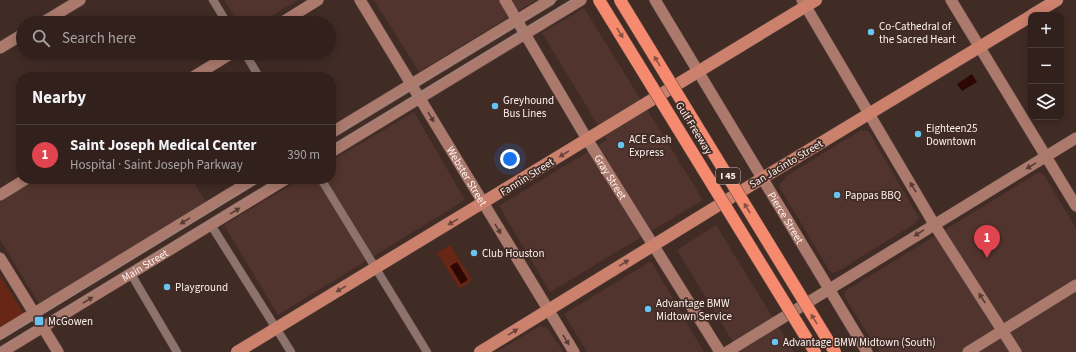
<!DOCTYPE html>
<html lang="en">
<head>
<meta charset="utf-8">
<style>
	:root { --surface:#31201c; --page:#392825; --text:#f1f3f6; --muted:#a8a3a3; --line:#4c3e3b; --accent:#2563eb }
	body { margin:0; font-family:"Source Sans 3",sans-serif; background:var(--page); color:var(--text) }
	.controls { position:absolute; right:12px; top:12px; display:grid; overflow:hidden; border-radius:8px; box-shadow:0 2px 10px #0003 }
	.controls button { width:36px; height:36px; display:grid; place-items:center; padding:0; border:0; border-bottom:1px solid var(--line); background:var(--surface); color:var(--text); font:20px sans-serif }
	.you { position:absolute; left:510px; top:159px; width:14px; height:14px; margin:-10px; border:3px solid #fff; border-radius:50%; background:#1a73e8; box-shadow:0 0 0 6px #1a73e833 }
	.badge { display:grid; place-items:center; width:26px; height:26px; border-radius:50%; background:var(--accent); color:#fff; font-size:13px; font-weight:700 }
	.pin { position:absolute; translate:-50% -33px; filter:drop-shadow(0 1px 2px #0008) }
	.pin::after { content:''; position:absolute; top:21px; width:14px; height:12px; background:inherit; clip-path:polygon(0 0,100% 0,50% 100%) }
	.list { margin:0; padding:0; list-style:none }
	h2 { display:flex; justify-content:space-between; align-items:center; height:52px; margin:0; padding:0 16px; font-size:17px }
	h2 small { font-size:13px; font-weight:400; color:var(--muted) }
	.list li { display:grid; grid-template-columns:26px 1fr auto; gap:12px; align-items:center; box-sizing:border-box; height:60px; padding:0 16px; border-top:1px solid var(--line) }
	.list b { display:block; font-size:15px; white-space:nowrap }
	.list p { margin:0; font-size:13px; white-space:nowrap; color:var(--muted) }
	.list em { font-size:13px; font-style:normal; color:var(--muted) }
	.icon { flex:none; width:22px; height:22px; fill:none; stroke:currentColor; stroke-width:2; stroke-linecap:round; stroke-linejoin:round }
	.map { position:relative; flex:none; width:1076px; height:352px; overflow:hidden }
	.search { position:absolute; background:var(--surface); box-shadow:0 2px 10px #0003; left:16px; top:16px; width:320px; height:44px; display:flex; align-items:center; gap:10px; box-sizing:border-box; padding:0 14px; border-radius:22px; color:var(--muted); font-size:15px }
	.panel { position:absolute; background:var(--surface); box-shadow:0 2px 10px #0003; left:16px; top:72px; width:320px; height:112px; border-radius:16px }
	.map>svg:first-child { display:block }
</style>
</head>
<body>
<div class="map">
<svg width="1076" height="352" viewBox="0 0 1076 352">
	<rect width="100%" height="100%" fill="#412b25"/>
	<path fill="#51342d" d="M224 0H298L260 23H238Z
		M374 0H536L419 72Z
		M584 8 703 200 550 292 499 206 607 140 542 33Z
		M414 112 465 200 278 315 224 225 301 179H331V161Z
		M861 130 868 131 870 134 919 218 914 224 837 272 833 273 829 270 780 188V185L786 176Z
		M1039 172 1044 175 1076 228V352H879L844 296 845 291Z
		M35 179H192L206 202 41 307 0 240V200Z
		M716 225 794 352H739L677 250Z
		M651 261 704 352H587L564 314Z
		M540 326 547 328 564 352H496Z"/>
	<path fill="#682614" d="M450 245 472 280 460 289 437 253Z
		M0 276 24 314 0 329Z"/>
	<path fill="#2d0701" d="M972 74 977 82 962 91 957 84Z
		M457 262 468 280 461 284 450 266Z"/>
	<g fill="none" stroke-linecap="round" stroke-linejoin="round">
		<defs>
			<path id="street" d="M213 0 227 23
				M245 53 259 77
				M321 179 427 352
				M211 225 291 352
				M131 274 177 352"/>
			<g id="secondary">
				<path id="s1" d="M360 0 574 352"/>
				<path id="s2" d="M505 0 587 139 720 352"/>
				<path id="s3" d="M655 0 867 352"/>
				<path d="M802 0 934 224 1016 352"/>
				<path d="M951 0 1076 206"/>
				<path d="M42 23 80 0"/>
				<path d="M281 23 318 0"/>
				<path d="M0 48 23 34"/>
				<path d="M193 77 232 53"/>
				<path d="M331 133 550 0"/>
				<path d="M331 152 581 0"/>
				<path d="M0 195 26 179"/>
				<path d="M0 258 58 352"/>
				<path d="M0 334 254 179"/>
				<path id="s4" d="M2 352 286 179"/>
				<path d="M727 352 1076 138"/>
				<path d="M968 352 1076 285"/>
			</g>
			<path id="primary" d="M1032 15 1057 0
				M237 352 816 0
				M480 352 761 179 1031 16"/>
		</defs>
		<use href="#street" stroke="#5b4944" stroke-width="9"/>
		<use href="#secondary" stroke="#5b4944" stroke-width="12"/>
		<use href="#primary" stroke="#5b4944" stroke-width="13"/>
		<use href="#street" stroke="#8d736c" stroke-width="8"/>
		<use href="#secondary" stroke="#ac7a6d" stroke-width="11"/>
		<use href="#primary" stroke="#cc816d" stroke-width="12"/>
		<path stroke="#9b8984" stroke-width="1" d="M331 138 557 0
			M331 147 572 0
			M0 340 263 179
			M0 349 279 179"/>
		<defs>
			<path id="highway-bridge" d="M599 0 815 352
				M620 0 835 352"/>
		</defs>
		<use href="#highway-bridge" stroke="#5b4944" stroke-width="13" stroke-linecap="butt"/>
		<use href="#highway-bridge" stroke="#f68a6e" stroke-width="12"/>
	</g>
	<defs><path id="oneway-solid" d="M-6-.8H1V-3.2L6.5 0L1 3.2V.8H-6Z"/></defs>
	<g fill="#895142">
		<use href="#oneway-solid" transform="translate(620 33) rotate(58)"/>
		<use href="#oneway-solid" transform="translate(657 61) rotate(-121)"/>
		<use href="#oneway-solid" transform="translate(747 208) rotate(-121)"/>
		<use href="#oneway-solid" transform="translate(814 319) rotate(-121)"/>
	</g>
	<g fill="#563b33">
		<use href="#oneway-solid" transform="translate(431 117) rotate(59)"/>
		<use href="#oneway-solid" transform="translate(1031 166) rotate(149)"/>
		<use href="#oneway-solid" transform="translate(913 187) rotate(-121)"/>
		<use href="#oneway-solid" transform="translate(235 211) rotate(-32)"/>
		<use href="#oneway-solid" transform="translate(185 221) rotate(148)"/>
		<use href="#oneway-solid" transform="translate(498 229) rotate(59)"/>
		<use href="#oneway-solid" transform="translate(919 233) rotate(148)"/>
		<use href="#oneway-solid" transform="translate(982 298) rotate(-123)"/>
		<use href="#oneway-solid" transform="translate(88 300) rotate(-31)"/>
		<use href="#oneway-solid" transform="translate(566 340) rotate(59)"/>
	</g>
	<g fill="#6b453b">
		<use href="#oneway-solid" transform="translate(564 154) rotate(148)"/>
		<use href="#oneway-solid" transform="translate(453 222) rotate(149)"/>
		<use href="#oneway-solid" transform="translate(624 263) rotate(-32)"/>
		<use href="#oneway-solid" transform="translate(341 289) rotate(149)"/>
		<use href="#oneway-solid" transform="translate(513 332) rotate(-32)"/>
	</g>
	<g fill="#69c3f1" stroke="#412b25" stroke-width="1.5">
		<circle cx="871" cy="32" r="4"/>
		<circle cx="495" cy="106" r="4"/>
		<circle cx="918" cy="134" r="4"/>
		<circle cx="621" cy="145" r="4"/>
		<circle cx="837" cy="195" r="4"/>
		<circle cx="474" cy="253" r="4"/>
		<circle cx="167" cy="287" r="4"/>
		<circle cx="648" cy="309" r="4"/>
		<rect x="34" y="316" width="10" height="10" rx="2"/>
		<circle cx="775" cy="342" r="4"/>
	</g>
	<g text-anchor="middle" dominant-baseline="central" stroke-width="3.5" stroke-linejoin="round" paint-order="stroke">
		<rect fill="#412b25" stroke="#c5b6b2" stroke-width="1" x="716" y="168" width="24" height="16" rx="3"/>
		<g font-size="10" font-weight="bold" fill="#fef2ee">
			<text x="728" y="176">I 45</text>
		</g>
		<g font-size="11" fill="#fef2ee" stroke="#412b25" text-anchor="start">
			<text x="879" y="26">Co-Cathedral of<tspan x="879" dy="13">the Sacred Heart</tspan></text>
			<text x="503" y="100">Greyhound<tspan x="503" dy="13">Bus Lines</tspan></text>
			<text x="926" y="128">Eighteen25<tspan x="926" dy="13">Downtown</tspan></text>
			<text x="629" y="139">ACE Cash<tspan x="629" dy="13">Express</tspan></text>
			<text x="845" y="195">Pappas BBQ</text>
			<text x="482" y="253">Club Houston</text>
			<text x="175" y="287">Playground</text>
			<text x="656" y="303">Advantage BMW<tspan x="656" dy="13">Midtown Service</tspan></text>
			<text x="48" y="321">McGowen</text>
			<text x="783" y="342">Advantage BMW Midtown (South)</text>
		</g>
		<g font-size="11" fill="#fef2ee" stroke="#412b25">
			<text transform="translate(694 128) rotate(58)">Gulf Freeway</text>
			<text transform="translate(786 164) rotate(-31)">San Jacinto Street</text>
			<text stroke="none"><textPath href="#s1" startOffset="206">Webster Street</textPath></text>
			<text transform="translate(527 177) rotate(-32)">Fannin Street</text>
			<text stroke="none"><textPath href="#s2" startOffset="206">Gray Street</textPath></text>
			<text stroke="none"><textPath href="#s3" startOffset="254">Pierce Street</textPath></text>
			<text stroke="none"><textPath href="#s4" startOffset="167">Main Street</textPath></text>
		</g>
	</g>
</svg>
<div class="controls">
<button>+</button>
<button>−</button>
<button><svg class="icon" aria-label="layers" viewBox="0 0 24 24"><path d="M12 4l9 5-9 5-9-5zM3 14l9 5 9-5"/></svg></button>
</div>
<div class="you"></div>
<div class="pin badge" style="left:987px;top:258px;background:#e0444e">1</div>
<div class="search"><svg class="icon" aria-label="search" viewBox="0 0 24 24"><circle cx="10" cy="10" r="6"/><path d="M15 15l6 6"/></svg>Search here</div>
<section class="panel">
<h2>Nearby<small></small></h2>
<ul class="list">
<li><span class="badge" style="background:#e0444e">1</span><div><b>Saint Joseph Medical Center</b><p>Hospital · Saint Joseph Parkway</p></div><em>390 m</em></li>
</ul>
</section>
</div>
</body>
</html>
